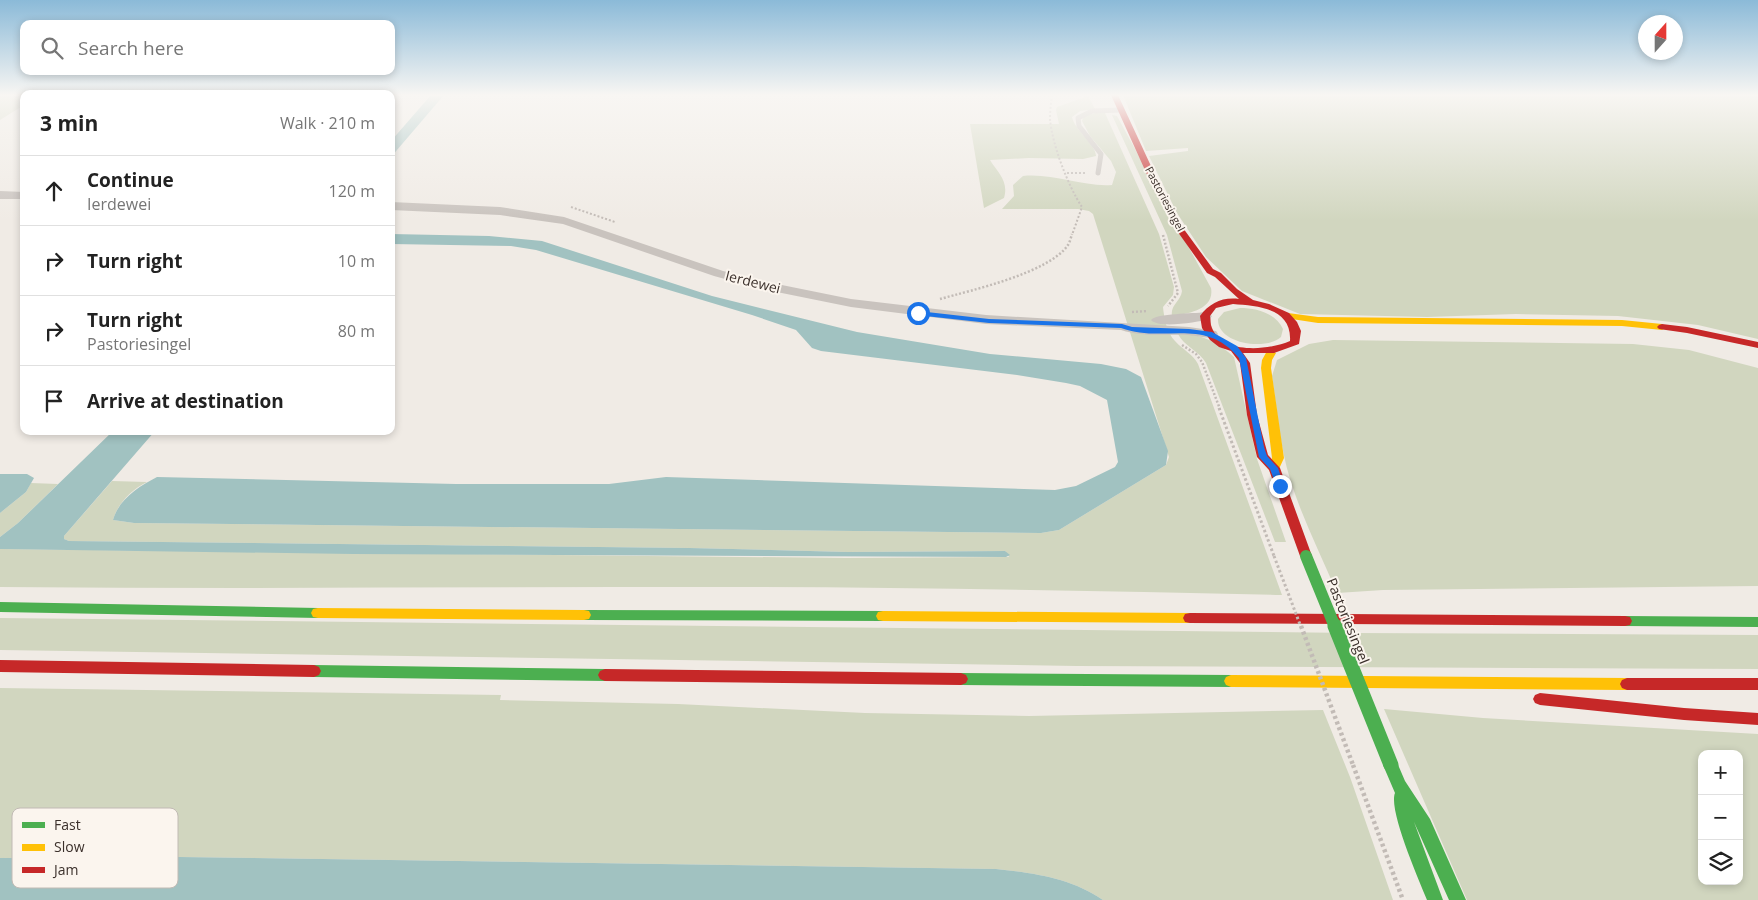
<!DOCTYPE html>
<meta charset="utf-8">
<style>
:root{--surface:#fff;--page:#f6f6f6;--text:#222;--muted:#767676;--line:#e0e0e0}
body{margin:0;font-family:"Open Sans",sans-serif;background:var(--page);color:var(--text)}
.controls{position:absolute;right:15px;bottom:15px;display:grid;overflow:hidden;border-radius:10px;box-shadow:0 2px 8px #0003}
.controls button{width:45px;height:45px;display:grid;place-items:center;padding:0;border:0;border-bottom:1px solid var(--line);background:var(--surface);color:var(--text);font:25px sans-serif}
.compass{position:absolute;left:1638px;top:15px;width:45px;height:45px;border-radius:50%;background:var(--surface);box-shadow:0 2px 8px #0003;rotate:21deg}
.stop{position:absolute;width:15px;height:15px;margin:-11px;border:4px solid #1a73e8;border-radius:50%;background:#fff}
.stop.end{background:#1a73e8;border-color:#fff;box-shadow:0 1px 5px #0008}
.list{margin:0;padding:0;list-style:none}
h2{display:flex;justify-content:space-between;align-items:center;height:65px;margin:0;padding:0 20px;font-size:21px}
h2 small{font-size:16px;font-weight:400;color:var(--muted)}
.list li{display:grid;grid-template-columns:32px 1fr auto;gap:15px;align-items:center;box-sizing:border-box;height:70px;padding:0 20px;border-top:1px solid var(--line)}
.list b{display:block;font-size:19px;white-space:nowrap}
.list p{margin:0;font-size:16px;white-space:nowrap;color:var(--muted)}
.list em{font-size:16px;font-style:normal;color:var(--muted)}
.icon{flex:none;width:28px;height:28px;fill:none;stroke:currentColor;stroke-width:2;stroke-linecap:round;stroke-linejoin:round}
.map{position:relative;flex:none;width:1758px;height:900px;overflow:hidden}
.search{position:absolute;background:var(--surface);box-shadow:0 2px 8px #0003;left:20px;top:20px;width:375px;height:55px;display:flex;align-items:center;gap:12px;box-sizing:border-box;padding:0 18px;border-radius:10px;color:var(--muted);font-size:19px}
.panel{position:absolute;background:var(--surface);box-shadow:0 2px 8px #0003;left:20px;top:90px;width:375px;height:345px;border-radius:10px}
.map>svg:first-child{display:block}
</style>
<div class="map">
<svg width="1758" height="900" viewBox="0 0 1758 900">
<rect width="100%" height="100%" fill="#f0ebe5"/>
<path fill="#d1d6bf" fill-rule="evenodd" d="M0,95H24V105L0,120Z
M1123,95H1758V339L1698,325L1618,316L1516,314L1427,317L1300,314L1242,291L1206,257L1177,213L1149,156L1188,151V148L1146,151Z
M1088,96L1095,109L1080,111L1072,117C1075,131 1096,144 1096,156L1083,159L1029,158L990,160C998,173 1009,181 1004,198L984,208L970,124H1059L1056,110L1057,107Z
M1095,113H1105L1159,234L1174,287L1173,295L1163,307C1164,318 1167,333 1175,341C1183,350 1193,354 1198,364L1282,595C1095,591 908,587 722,587C481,587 241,589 0,587V549L846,558L1009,557L1005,551L848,552L690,548L69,541L64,539V536L112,481L147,482C131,490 118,503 113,520L134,523L1041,533L1059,530L1166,465L1169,457L1093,214L1089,211L1078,209H1002L1014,196L1013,185L1023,176C1053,173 1082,187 1112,185L1116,172L1111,161L1090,136L1082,121L1084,116Z
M1112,115L1117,116L1211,288C1215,310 1187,314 1172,316C1170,305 1181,301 1182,291L1167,235Z
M1240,308C1256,308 1276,313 1283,329L1281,337C1266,351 1217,344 1218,319L1224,312Z
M1178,334C1200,333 1218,342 1234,357L1257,459L1286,542H1275L1206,363C1199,351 1184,346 1178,334Z
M1333,340L1633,344L1689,350L1758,368V586L1383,590L1337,593C1321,555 1302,518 1290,479C1280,446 1277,410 1272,376L1277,360L1309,344Z
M31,483L58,484L18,523L0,537V513L26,492Z
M0,618L1352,633L1758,635V669L1077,666L0,650Z
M0,688L501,695L500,700L678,704L865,713L1029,716L1323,710L1350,777L1393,900H1103C1071,878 1033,873 996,869L180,857L0,858Z
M1384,709L1483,718L1758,734V900H1467ZM1702,754H1739V881H1702Z"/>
<path fill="#a1c2c1" d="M431,95H444L391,157V141Z
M391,234L489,236L542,241L712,296L857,332L990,354L1101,364L1126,369L1141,377L1168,451L1166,465L1059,530L1041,533L134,523L113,520C119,499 138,487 157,477L456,484H609L666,477L1055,490L1076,486L1115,467L1118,462L1107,400L1080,386L1066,383L1017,375L821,351L812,348L796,330L752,315L536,250L511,246L391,244Z
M113,431H155L64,536V539L69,541L690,548L848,552L1005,551L1010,555L1006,557L353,554L0,549V537L18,523Z
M0,474H27L34,478L26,492L0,513Z
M180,857L996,869C1033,873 1071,878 1103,900H0V858Z"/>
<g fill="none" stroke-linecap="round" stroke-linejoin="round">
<path stroke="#c2bbb6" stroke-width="2" stroke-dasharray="2 2" stroke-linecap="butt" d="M1052,95C1051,103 1050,111 1050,119C1052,144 1068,186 1082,207L1072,235
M1067,173H1086
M571,207L615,222"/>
<path stroke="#c2bbb6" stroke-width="2.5" stroke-dasharray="2 2" stroke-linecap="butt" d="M1163,235L1178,293L1168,306
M940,299C972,290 1049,273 1068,245C1070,242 1071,237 1072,234
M1132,312L1148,311
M1182,345L1196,354L1202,362L1220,409"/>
<path stroke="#c2bbb6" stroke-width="3" stroke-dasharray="2.5 2.5" stroke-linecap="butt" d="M1219,408L1274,556"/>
<path stroke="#c2bbb6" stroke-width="4.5" stroke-dasharray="3 3" stroke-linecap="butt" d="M1353,765L1403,900"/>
<path stroke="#c9c3be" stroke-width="5" d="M1098,173L1101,154L1079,126L1078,118L1092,111L1121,110"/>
<path fill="#c9c3be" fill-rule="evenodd" d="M0,191L24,192V199H0Z
M391,202L500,207L564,217L723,271L762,281L851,299L986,315L1189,327L1216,331L1218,334L1216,337C1207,339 1198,336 1188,335C1166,334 1142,337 1121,330L986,324L851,307L762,289L714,276L563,224L500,215L391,210Z
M1205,312L1212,316L1210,319C1198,322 1159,329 1151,320C1157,313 1193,314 1205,312Z"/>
<path fill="#4caf50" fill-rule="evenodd" d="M0,602L318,608L323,609L325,613L323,617L318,618L0,612Z
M584,610L883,611L888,612L890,616L888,620L883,621L584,620L579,619L577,615L579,611Z
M1625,616L1758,617V627L1625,626L1620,625L1618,621L1620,617Z
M314,665L605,669L610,671L612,675L610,679L605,681L314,677L309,675L307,671L309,667Z
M961,673L1231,675L1236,677L1238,681L1236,685L1231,687L961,685L956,683L954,679L956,675Z
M1391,758L1396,760L1405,781L1430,819L1466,900H1449L1414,822L1443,900H1427C1419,880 1388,810 1395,793L1383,765L1386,760Z"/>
<path fill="#ffc107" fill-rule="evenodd" d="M1288,313L1318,317L1622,320L1662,324L1667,327L1662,330L1622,326L1318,323L1285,318V314Z
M1271,350L1276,353L1272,360L1271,368L1284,458L1278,471L1274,472L1268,468L1272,458L1261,368L1262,360L1267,351Z
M318,608L584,610L589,611L591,615L589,619L584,620L318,618L313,617L311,613L313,609Z
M883,611L1190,613L1195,614L1197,618L1195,622L1190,623L883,621L878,620L876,616L878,612Z
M1231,675L1627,678L1632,680L1634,684L1632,688L1627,690L1231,687L1226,685L1224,681L1226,677Z"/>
<path fill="#c62828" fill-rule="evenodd" d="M1111,95H1118L1157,179L1183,228L1213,269L1221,273L1237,289L1253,300L1269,304L1289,313L1297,322L1301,331L1299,344L1274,353H1243L1250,363L1257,415L1268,455L1280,468L1312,556L1310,559H1302L1300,556L1269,470L1257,457L1247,415L1240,363L1231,351L1219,347L1210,340L1202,328L1200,316C1210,303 1222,297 1239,299L1215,277L1207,273L1175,228L1149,179ZM1233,304C1258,306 1292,308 1290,341C1270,350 1223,355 1212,328C1210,324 1211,320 1210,316L1216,308Z
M1662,324L1687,327L1758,342V348L1687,333L1659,329L1657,327L1659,325Z
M1190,613L1625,616L1630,617L1632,621L1630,625L1625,626L1190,623L1185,622L1183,618L1185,614Z
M0,660L314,665L319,667L321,671L319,675L314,677L0,672Z
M605,669L961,673L966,675L968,679L966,683L961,685L605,681L600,679L598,675L600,671Z
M1627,678H1758V690H1627L1622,688L1620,684L1622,680Z
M1540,693L1684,708L1758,713V725L1684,720L1540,705L1535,703L1533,699L1535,695Z"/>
<path stroke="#c2bbb6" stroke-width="3" stroke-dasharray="2.5 2.5" stroke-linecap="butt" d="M1274,556L1301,627"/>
<path stroke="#c2bbb6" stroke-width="4.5" stroke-dasharray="3 3" stroke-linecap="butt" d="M1301,626L1353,765"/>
<path stroke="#4caf50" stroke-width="12" d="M1306,556L1335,627"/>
<path stroke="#4caf50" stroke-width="15" d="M1335,626L1391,765"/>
</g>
<linearGradient id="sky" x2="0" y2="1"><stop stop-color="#8bbad8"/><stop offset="0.43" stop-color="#f8f6f3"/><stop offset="1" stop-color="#f8f6f3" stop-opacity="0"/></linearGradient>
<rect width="1758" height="221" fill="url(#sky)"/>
<path fill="#1a73e8" d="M918,311L989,319L1122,324L1132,327L1189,329L1212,332L1237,346L1246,358L1264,447L1267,456L1278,468L1284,486L1280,489L1277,488L1270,469L1259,457L1239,358C1204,316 1164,344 1121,328L989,323L916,315V312Z"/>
<g text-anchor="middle" stroke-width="4" stroke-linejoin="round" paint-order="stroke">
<g font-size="11" fill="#3b302b" stroke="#fbf5ee">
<text transform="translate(1165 199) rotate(62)" y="4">Pastoriesingel</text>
</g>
<g font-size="14" fill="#3b302b" stroke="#fbf5ee">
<text transform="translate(753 282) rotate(14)" y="5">Ierdewei</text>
<text transform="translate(1348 621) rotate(68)" y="5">Pastoriesingel</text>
</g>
</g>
<rect x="12" y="808" width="166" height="80" rx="8" fill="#fbf5ee" stroke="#c1bab4" stroke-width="1"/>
<rect x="22" y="822" width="23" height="6" fill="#4caf50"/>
<rect x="22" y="844" width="23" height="7" fill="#ffc107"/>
<rect x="22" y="867" width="23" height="6" fill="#c62828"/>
<g font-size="14" fill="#3b302b">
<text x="54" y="830">Fast</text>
<text x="54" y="852">Slow</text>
<text x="54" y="875">Jam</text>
</g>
</svg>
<div class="controls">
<button>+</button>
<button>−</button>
<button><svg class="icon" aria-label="layers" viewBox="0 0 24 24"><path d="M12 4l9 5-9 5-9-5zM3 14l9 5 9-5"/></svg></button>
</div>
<svg class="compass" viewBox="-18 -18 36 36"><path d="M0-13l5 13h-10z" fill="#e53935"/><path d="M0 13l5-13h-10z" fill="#767676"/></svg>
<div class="stop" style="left:918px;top:313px"></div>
<div class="stop end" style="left:1280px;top:486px"></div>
<div class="search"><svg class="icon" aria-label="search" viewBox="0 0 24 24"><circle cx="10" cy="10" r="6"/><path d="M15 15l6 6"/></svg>Search here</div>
<section class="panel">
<h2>3 min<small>Walk · 210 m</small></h2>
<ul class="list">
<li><svg class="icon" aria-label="ahead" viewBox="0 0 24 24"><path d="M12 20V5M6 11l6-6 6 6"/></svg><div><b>Continue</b><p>Ierdewei</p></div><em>120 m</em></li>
<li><svg class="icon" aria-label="right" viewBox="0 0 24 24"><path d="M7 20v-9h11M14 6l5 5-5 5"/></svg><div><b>Turn right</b></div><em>10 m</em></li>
<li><svg class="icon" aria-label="right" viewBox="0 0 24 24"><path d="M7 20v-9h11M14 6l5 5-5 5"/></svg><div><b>Turn right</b><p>Pastoriesingel</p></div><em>80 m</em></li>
<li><svg class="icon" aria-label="arrive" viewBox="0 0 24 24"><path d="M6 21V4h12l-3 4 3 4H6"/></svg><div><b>Arrive at destination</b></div></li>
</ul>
</section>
</div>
